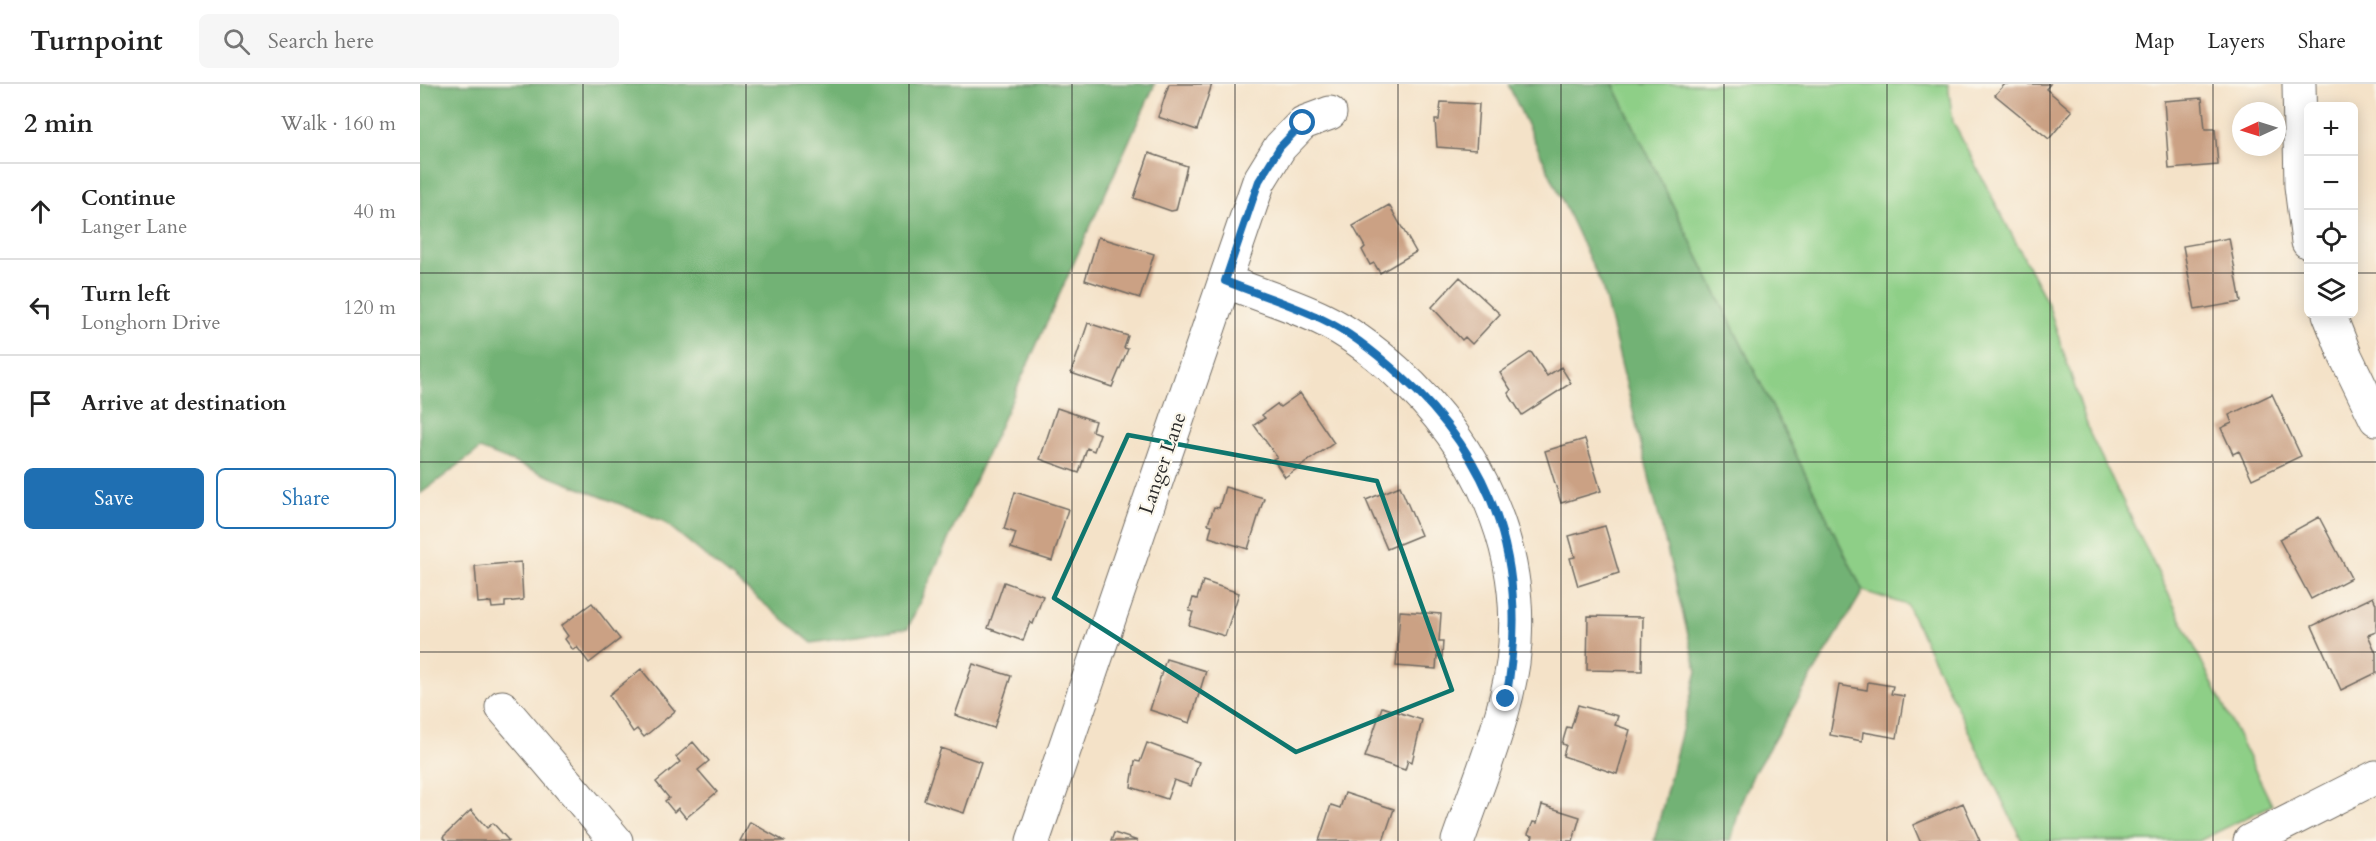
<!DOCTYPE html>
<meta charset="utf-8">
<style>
:root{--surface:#fff;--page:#f6f6f6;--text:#222;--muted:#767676;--line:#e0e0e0;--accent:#1f6fb2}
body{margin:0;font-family:Cardo,serif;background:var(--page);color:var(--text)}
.controls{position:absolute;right:18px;top:18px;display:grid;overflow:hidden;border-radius:9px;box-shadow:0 3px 15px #0003}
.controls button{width:54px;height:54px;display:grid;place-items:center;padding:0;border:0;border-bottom:2px solid var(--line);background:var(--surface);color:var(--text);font:30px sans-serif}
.compass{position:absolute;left:1812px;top:18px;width:54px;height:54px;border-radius:50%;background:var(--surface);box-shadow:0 3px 15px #0003;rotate:266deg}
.stop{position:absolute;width:18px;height:18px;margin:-14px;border:4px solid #1f6fb2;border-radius:50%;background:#fff}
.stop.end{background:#1f6fb2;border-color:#fff;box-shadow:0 2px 6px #0008}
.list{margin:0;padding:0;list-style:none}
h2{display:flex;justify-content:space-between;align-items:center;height:78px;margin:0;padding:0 24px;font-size:26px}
h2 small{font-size:20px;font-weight:400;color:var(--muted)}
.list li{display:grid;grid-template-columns:39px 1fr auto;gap:18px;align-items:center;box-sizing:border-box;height:96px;padding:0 24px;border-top:2px solid var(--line)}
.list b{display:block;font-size:22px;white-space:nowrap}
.list p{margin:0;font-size:20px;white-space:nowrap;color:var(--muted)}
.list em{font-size:20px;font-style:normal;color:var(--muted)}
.actions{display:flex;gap:12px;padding:18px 24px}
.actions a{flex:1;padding:14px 0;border:2px solid var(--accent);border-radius:9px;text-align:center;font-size:21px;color:var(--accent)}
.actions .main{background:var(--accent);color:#fff}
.icon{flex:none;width:33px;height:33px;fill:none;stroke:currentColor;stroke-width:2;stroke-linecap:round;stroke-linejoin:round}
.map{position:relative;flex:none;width:1956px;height:757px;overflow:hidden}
header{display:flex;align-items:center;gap:36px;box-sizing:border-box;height:84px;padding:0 30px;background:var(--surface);border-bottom:2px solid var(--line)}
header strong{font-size:28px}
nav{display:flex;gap:33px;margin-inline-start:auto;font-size:21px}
.search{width:420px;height:54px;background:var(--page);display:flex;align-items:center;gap:15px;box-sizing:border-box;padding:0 21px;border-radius:9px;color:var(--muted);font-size:22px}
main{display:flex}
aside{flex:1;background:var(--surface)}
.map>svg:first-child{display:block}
</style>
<header>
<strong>Turnpoint</strong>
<div class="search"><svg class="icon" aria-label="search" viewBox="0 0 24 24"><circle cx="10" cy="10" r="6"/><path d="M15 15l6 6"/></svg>Search here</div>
<nav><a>Map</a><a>Layers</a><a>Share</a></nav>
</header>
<main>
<aside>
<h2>2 min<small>Walk · 160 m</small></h2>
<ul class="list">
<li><svg class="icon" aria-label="ahead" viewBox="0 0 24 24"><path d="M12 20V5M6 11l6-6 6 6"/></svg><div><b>Continue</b><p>Langer Lane</p></div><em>40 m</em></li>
<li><svg class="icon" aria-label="left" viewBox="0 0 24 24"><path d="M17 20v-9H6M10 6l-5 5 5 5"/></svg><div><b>Turn left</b><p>Longhorn Drive</p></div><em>120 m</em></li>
<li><svg class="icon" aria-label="arrive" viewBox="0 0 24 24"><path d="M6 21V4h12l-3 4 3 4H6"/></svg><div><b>Arrive at destination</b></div></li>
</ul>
<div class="actions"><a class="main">Save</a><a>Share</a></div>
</aside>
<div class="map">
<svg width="1956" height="757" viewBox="0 0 1956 757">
<rect width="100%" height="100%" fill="#fbf7ec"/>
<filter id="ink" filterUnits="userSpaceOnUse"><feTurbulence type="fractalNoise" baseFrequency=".0167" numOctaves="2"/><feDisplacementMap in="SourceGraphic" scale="12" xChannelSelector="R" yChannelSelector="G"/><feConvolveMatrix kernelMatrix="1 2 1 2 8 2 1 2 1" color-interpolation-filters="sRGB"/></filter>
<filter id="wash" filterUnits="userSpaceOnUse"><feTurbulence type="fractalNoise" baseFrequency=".008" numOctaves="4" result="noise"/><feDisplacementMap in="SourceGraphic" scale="24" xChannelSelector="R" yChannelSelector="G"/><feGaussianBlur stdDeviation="1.35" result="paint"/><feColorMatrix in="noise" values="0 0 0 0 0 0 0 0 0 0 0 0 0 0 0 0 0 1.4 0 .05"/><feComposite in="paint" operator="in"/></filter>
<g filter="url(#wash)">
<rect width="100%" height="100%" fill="#f4e2c8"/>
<path fill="#8ecf87" stroke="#5c7d59" stroke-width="1.5" d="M1193,0H1528L1533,38L1628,220L1670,350L1852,721L1779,757H1602L1487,521L1443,507Z"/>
<path fill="#72b274" stroke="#4e6e50" stroke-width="1.5" d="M0,0H735L488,544L392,559L243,437L60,365L0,410Z
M1088,0H1193L1443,507L1334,689L1321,719L1311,757H1234L1277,587L1182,202Z"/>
<g id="blocks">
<path fill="#cba184" d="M749,0H792L777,46L738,33Z
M1585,0H1630L1626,5L1652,27L1629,55L1575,11Z
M1782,14L1785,45H1795L1798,81L1749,85L1744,17Z
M1021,18L1059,20L1056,66L1017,63L1015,36H1019Z
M729,69L767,82L756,126L751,127L714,114Z
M969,121L996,168L960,189L954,179L950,181L942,166L945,163L933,142Z
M678,153L734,170L720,214L665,196Z
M1809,154L1821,218L1775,226L1763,162Z
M1040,193L1080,230L1052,260L1045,253L1042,256L1012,223Z
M668,239L708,252L704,264L708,265L692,303L651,289Z
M1111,268L1127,292L1141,283L1151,299L1102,331L1088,309L1091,306L1080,289Z
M880,309L914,359L865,393L853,375L857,373L834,341L845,334L842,331L857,320L860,323Z
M1852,310L1881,372L1832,395L1819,367L1813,370L1801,344L1812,339L1809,331Z
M637,324L675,337L672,347L680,350L674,367L667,364L659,389L620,375Z
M1165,355L1181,407L1141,419L1125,367Z
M980,402L1001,451L967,465L946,416Z
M805,403L844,414L828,465L789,453L792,441L788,440L794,423L799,424Z
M595,408L648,425L632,477L591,464L596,449L584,445Z
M1899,433L1931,494L1891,515L1859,455Z
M1185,442L1199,489L1158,502L1150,474L1155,473L1149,452Z
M101,478L103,516L85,518V523L72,524L71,518L58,519L55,482Z
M783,497L819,509L805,552L769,541L773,528L769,527L773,514L777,515Z
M584,498L623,512L613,540L610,538L603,557L568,544Z
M1953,513L1956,520V548L1948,551L1956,569V589L1921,606L1892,542Z
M172,519L200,555L169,579L157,563L153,566L145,555L148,552L141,542Z
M980,527L1021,530L1019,557H1023L1022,573L1017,572L1016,585L976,582Z
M1168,532L1223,533L1222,587L1167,586Z
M746,575L786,587L770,639L730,626Z
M553,580L591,592L574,644L535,631Z
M221,585L255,627L224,653L217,645L213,648L189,611Z
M1448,598L1473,602L1471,610L1484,612L1477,654L1443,648L1442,657L1410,651L1419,601L1447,606Z
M1158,621L1198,632L1195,641L1210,646L1197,690L1143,672L1146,661L1142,660L1147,643L1151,644Z
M962,623L1002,636L992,678L988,676L985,686L945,673Z
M273,658L289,677L278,686L297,708L266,734L258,724L254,728L245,717L249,714L236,698L260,678L256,673Z
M727,659L779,678L771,702L754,696L747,715L711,703L715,677L720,678Z
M521,664L561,678L544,729L504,716Z
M925,709L974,725L963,757H899L911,721L920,724Z
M1543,719L1560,757H1500L1493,741Z
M1122,721L1160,733L1153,757H1111L1113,752L1108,750L1113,738L1117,739Z
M51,726L67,744L73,739L89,757H27L23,753Z
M330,738L364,757H320Z
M694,749L718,757H691Z"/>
</g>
</g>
<g filter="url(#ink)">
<use href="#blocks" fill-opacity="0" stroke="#716b62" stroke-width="1.5"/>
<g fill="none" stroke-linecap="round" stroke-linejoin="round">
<defs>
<path id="minor" d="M1879,0L1881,102L1888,158
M805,197C837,210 871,220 902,235C929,248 955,268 976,287C1058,362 1108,466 1093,579C1084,639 1058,699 1038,757
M1909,230L1926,273L1956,335
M82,623L196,757
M613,757L839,97L860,63L883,39L910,29
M1830,757L1956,693"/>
</defs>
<use href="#minor" stroke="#716b62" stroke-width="35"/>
<use href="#minor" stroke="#fff" stroke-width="33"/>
</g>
</g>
<g fill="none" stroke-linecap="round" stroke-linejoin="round" filter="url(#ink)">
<path stroke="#1f6fb2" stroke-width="8" d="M883,39L860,63L839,97L805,197C837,210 871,220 902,235C930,248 957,270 980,291C1078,379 1110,486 1086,615"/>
</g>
<path fill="none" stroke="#0f766e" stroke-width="4.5" stroke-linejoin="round" d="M708,351L957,397L1032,606L876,668L634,514Z"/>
<path fill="none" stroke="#2b2b2b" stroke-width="1.5" stroke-opacity="0.55" d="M163,0V757M326,0V757M489,0V757M652,0V757M815,0V757M978,0V757M1141,0V757M1304,0V757M1467,0V757M1630,0V757M1793,0V757M0,189H1888M1934,189H1956M0,378H1956M0,568H1956"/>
<g text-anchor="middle" stroke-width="4.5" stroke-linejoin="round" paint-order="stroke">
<g font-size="20" fill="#2b2b2b" stroke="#fbf7ec">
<text transform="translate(742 379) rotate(-71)" y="7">Langer Lane</text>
</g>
</g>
</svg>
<div class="controls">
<button>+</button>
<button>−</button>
<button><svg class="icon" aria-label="locate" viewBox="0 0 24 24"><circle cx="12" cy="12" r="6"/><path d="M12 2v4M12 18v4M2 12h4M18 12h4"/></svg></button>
<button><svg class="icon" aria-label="layers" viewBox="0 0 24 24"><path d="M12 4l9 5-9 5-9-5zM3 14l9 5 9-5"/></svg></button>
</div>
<svg class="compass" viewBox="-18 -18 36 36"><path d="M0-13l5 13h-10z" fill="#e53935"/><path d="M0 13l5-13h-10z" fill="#767676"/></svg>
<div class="stop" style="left:883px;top:39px"></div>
<div class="stop end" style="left:1086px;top:615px"></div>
</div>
</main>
